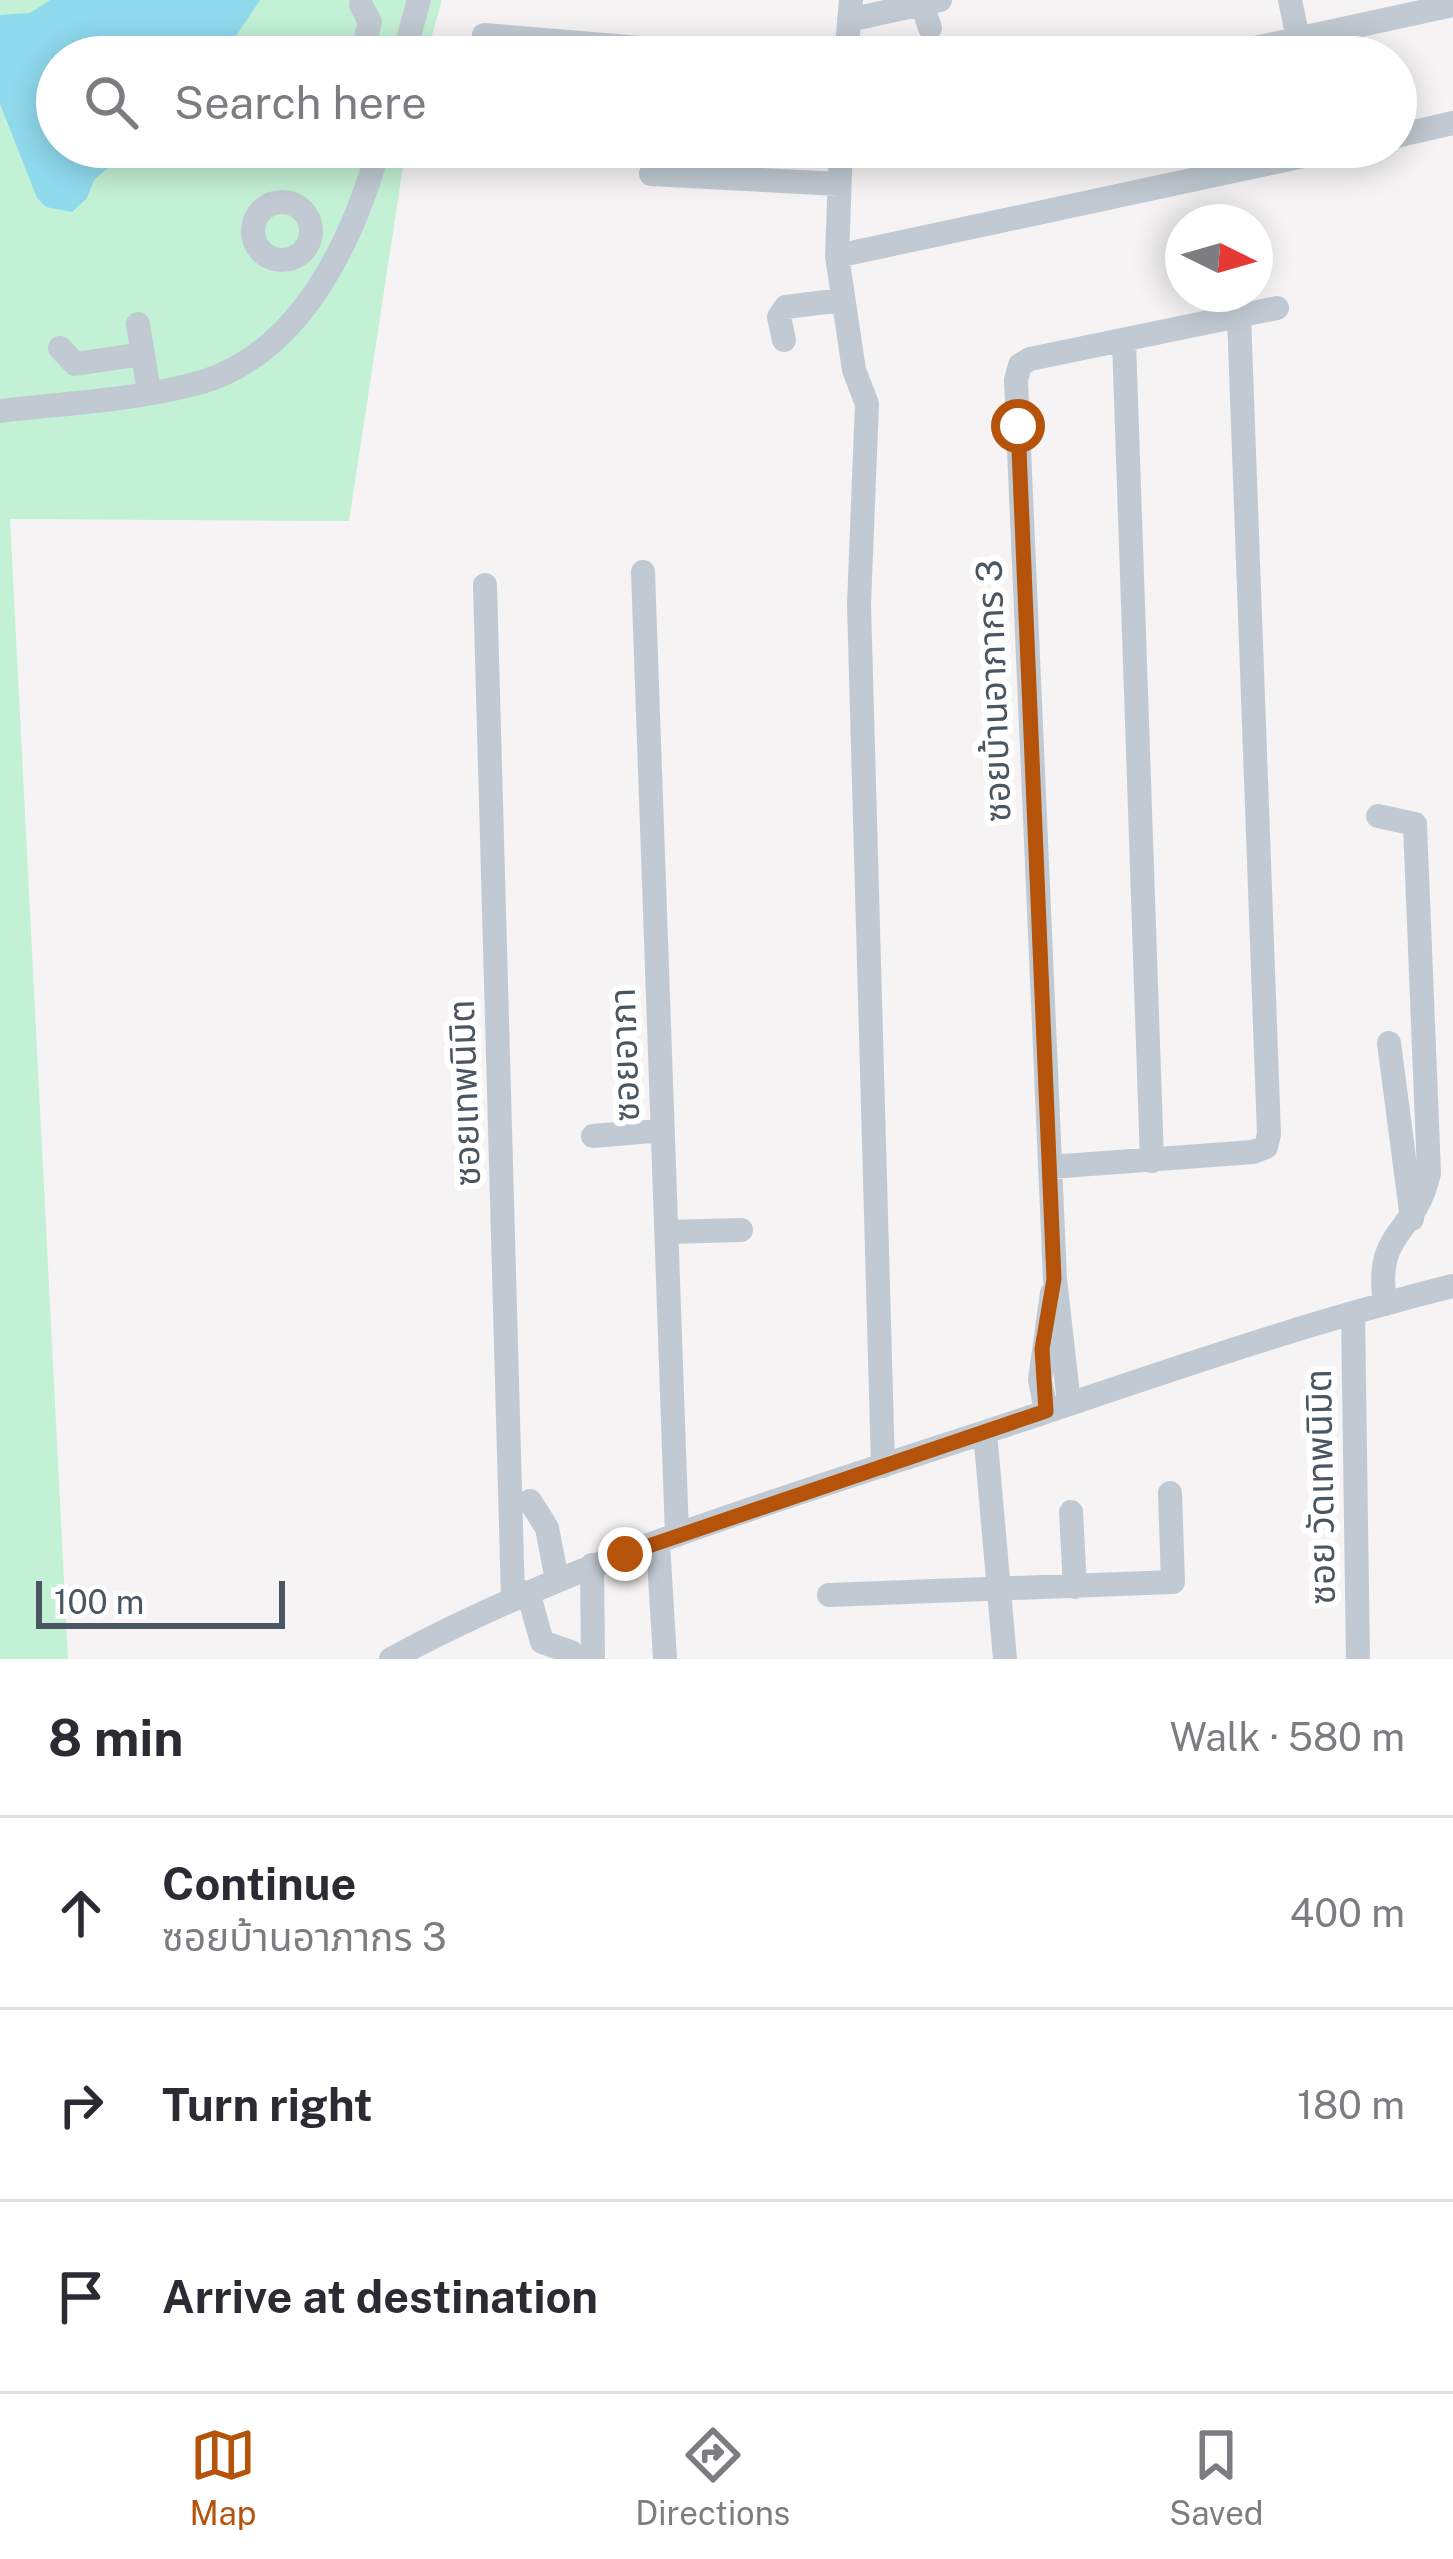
<!DOCTYPE html>
<meta charset="utf-8">
<style>
:root{--surface:#fff;--page:#f2f2f3;--text:#2b2b33;--muted:#7c7c81;--line:#e1e1e2;--accent:#b45309}
body{margin:0;font-family:"Public Sans","Noto Sans Thai",sans-serif;background:var(--page);color:var(--text)}
.compass{position:absolute;left:1165px;top:204px;width:108px;height:108px;border-radius:50%;background:var(--surface);box-shadow:0 6px 30px #0003;rotate:95deg}
.scale{position:absolute;left:36px;bottom:30px;width:249px;box-sizing:border-box;padding-left:12px;border:6px solid #4a5661;border-top:0;font-size:33px;line-height:42px;white-space:nowrap;color:#4a5661;-webkit-text-stroke:9px #fff;paint-order:stroke}
.stop{position:absolute;width:36px;height:36px;margin:-27px;border:9px solid #b45309;border-radius:50%;background:#fff}
.stop.end{background:#b45309;border-color:#fff;box-shadow:0 3px 12px #0008}
.list{margin:0;padding:0;list-style:none}
h2{display:flex;justify-content:space-between;align-items:center;height:156px;margin:0;padding:0 48px;font-size:51px}
h2 small{font-size:39px;font-weight:400;color:var(--muted)}
.list li{display:grid;grid-template-columns:78px 1fr auto;gap:36px;align-items:center;box-sizing:border-box;height:192px;padding:0 48px;border-top:3px solid var(--line)}
.list b{display:block;font-size:45px;white-space:nowrap}
.list p{margin:0;font-size:39px;white-space:nowrap;color:var(--muted)}
.list em{font-size:39px;font-style:normal;color:var(--muted)}
.icon{flex:none;width:66px;height:66px;fill:none;stroke:currentColor;stroke-width:2;stroke-linecap:round;stroke-linejoin:round}
.map{position:relative;flex:none;width:1453px;height:1659px;overflow:hidden}
.search{position:absolute;background:var(--surface);box-shadow:0 6px 30px #0003;left:36px;right:36px;top:36px;height:132px;display:flex;align-items:center;gap:30px;box-sizing:border-box;padding:0 42px;border-radius:66px;color:var(--muted);font-size:45px}
.sheet{height:732px;background:var(--surface)}
nav{display:flex;justify-content:space-around;align-items:center;box-sizing:border-box;height:168px;border-top:3px solid var(--line);background:var(--surface);font-size:33px;color:var(--muted)}
nav a{display:grid;justify-items:center;gap:6px}
nav .on{color:var(--accent)}
.map>svg:first-child{display:block}
</style>
<div class="map">
<svg width="1453" height="1659" viewBox="0 0 1453 1659">
<rect width="100%" height="100%" fill="#f5f3f3"/>
<path fill="#c3f1d5" d="M0,0H442L426,57H57V147H406L349,521L10,519L68,1659H0Z"/>
<path fill="#90daee" d="M50,0H260L222,57H57V147H132L94,180L87,198L72,212L46,207L37,198L0,104V15L30,13Z"/>
<g fill="none" stroke-linecap="round" stroke-linejoin="round">
<path stroke="#c1cad2" stroke-width="24" d="M1290,0L1302,57
M922,4L930,28
M361,5L370,22L361,57
M849,20L940,0
M484,35L751,57
M403,57L419,0
M846,57L851,0
M1214,57L1453,5
M1396,136L1453,123
M841,147L837,256L854,370L867,404L859,604L883,1466
M651,174L839,184
M253 231a29 29 0 1 1 58 0a29 29 0 1 1-58 0Z
M837,256L1346,147
M138,324L149,392
M784,340L779,317L786,307L842,300
M1124,341L1152,1161
M60,348L75,364L143,354
M0,411C66,403 138,400 202,382C302,352 354,238 379,147
M643,572L677,1535
M485,585L513,1599
M1378,816L1415,824L1429,1173C1414,1239 1374,1228 1385,1304
M1389,1043L1412,1219
M593,1136L663,1130
M1050,1167L1253,1152L1266,1147L1269,1134L1239,316
M667,1232L741,1230
M1353,1313L1358,1659
M1069,1404L1055,1279L1016,380L1020,365L1030,359L1277,308
M1046,1411L1040,1380L1052,1293
M985,1432L1005,1659
M530,1501L547,1528L557,1580
M1071,1512L1075,1587
M658,1543L665,1659
M592,1565L593,1659
M528,1592L542,1642L571,1652
M829,1595L1173,1582L1170,1493
M391,1659C572,1561 772,1502 967,1438C1129,1385 1288,1327 1453,1286"/>
</g>
<g fill="none" stroke-linecap="round" stroke-linejoin="round">
<path stroke="#b45309" stroke-width="15" d="M625,1554L1046,1411L1042,1349L1054,1279L1018,426"/>
</g>
<g text-anchor="middle" stroke-width="12" stroke-linejoin="round" paint-order="stroke">
<g font-size="36" fill="#4a5661" stroke="#fff">
<text transform="translate(993 691) rotate(-92)" y="13">ซอยบ้านอาภากร 3</text>
<text transform="translate(624 1055) rotate(-92)" y="13">ซอยอาภา</text>
<text transform="translate(464 1093) rotate(-92)" y="13">ซอยเทพนิมิต</text>
<text transform="translate(1320 1487) rotate(-91)" y="13">ซอย วัดเทพนิมิต</text>
</g>
</g>
</svg>
<svg class="compass" viewBox="-18 -18 36 36"><path d="M0-13l5 13h-10z" fill="#e53935"/><path d="M0 13l5-13h-10z" fill="#7c7c81"/></svg>
<div class="scale">100 m</div>
<div class="stop" style="left:1018px;top:426px"></div>
<div class="stop end" style="left:625px;top:1554px"></div>
<div class="search"><svg class="icon" aria-label="search" viewBox="0 0 24 24"><circle cx="10" cy="10" r="6"/><path d="M15 15l6 6"/></svg>Search here</div>
</div>
<section class="sheet">
<h2>8 min<small>Walk · 580 m</small></h2>
<ul class="list">
<li><svg class="icon" aria-label="ahead" viewBox="0 0 24 24"><path d="M12 20V5M6 11l6-6 6 6"/></svg><div><b>Continue</b><p>ซอยบ้านอาภากร 3</p></div><em>400 m</em></li>
<li><svg class="icon" aria-label="right" viewBox="0 0 24 24"><path d="M7 20v-9h11M14 6l5 5-5 5"/></svg><div><b>Turn right</b></div><em>180 m</em></li>
<li><svg class="icon" aria-label="arrive" viewBox="0 0 24 24"><path d="M6 21V4h12l-3 4 3 4H6"/></svg><div><b>Arrive at destination</b></div></li>
</ul>
</section>
<nav>
<a class="on"><svg class="icon" aria-label="map" viewBox="0 0 24 24"><path d="M3 6l6-2 6 2 6-2v14l-6 2-6-2-6 2zM9 4v14M15 6v14"/></svg>Map</a>
<a><svg class="icon" aria-label="directions" viewBox="0 0 24 24"><path d="M12 3l9 9-9 9-9-9zM9 14v-3h6M13 9l2 2-2 2"/></svg>Directions</a>
<a><svg class="icon" aria-label="saved" viewBox="0 0 24 24"><path d="M7 4h10v16l-5-4-5 4z"/></svg>Saved</a>
</nav>
